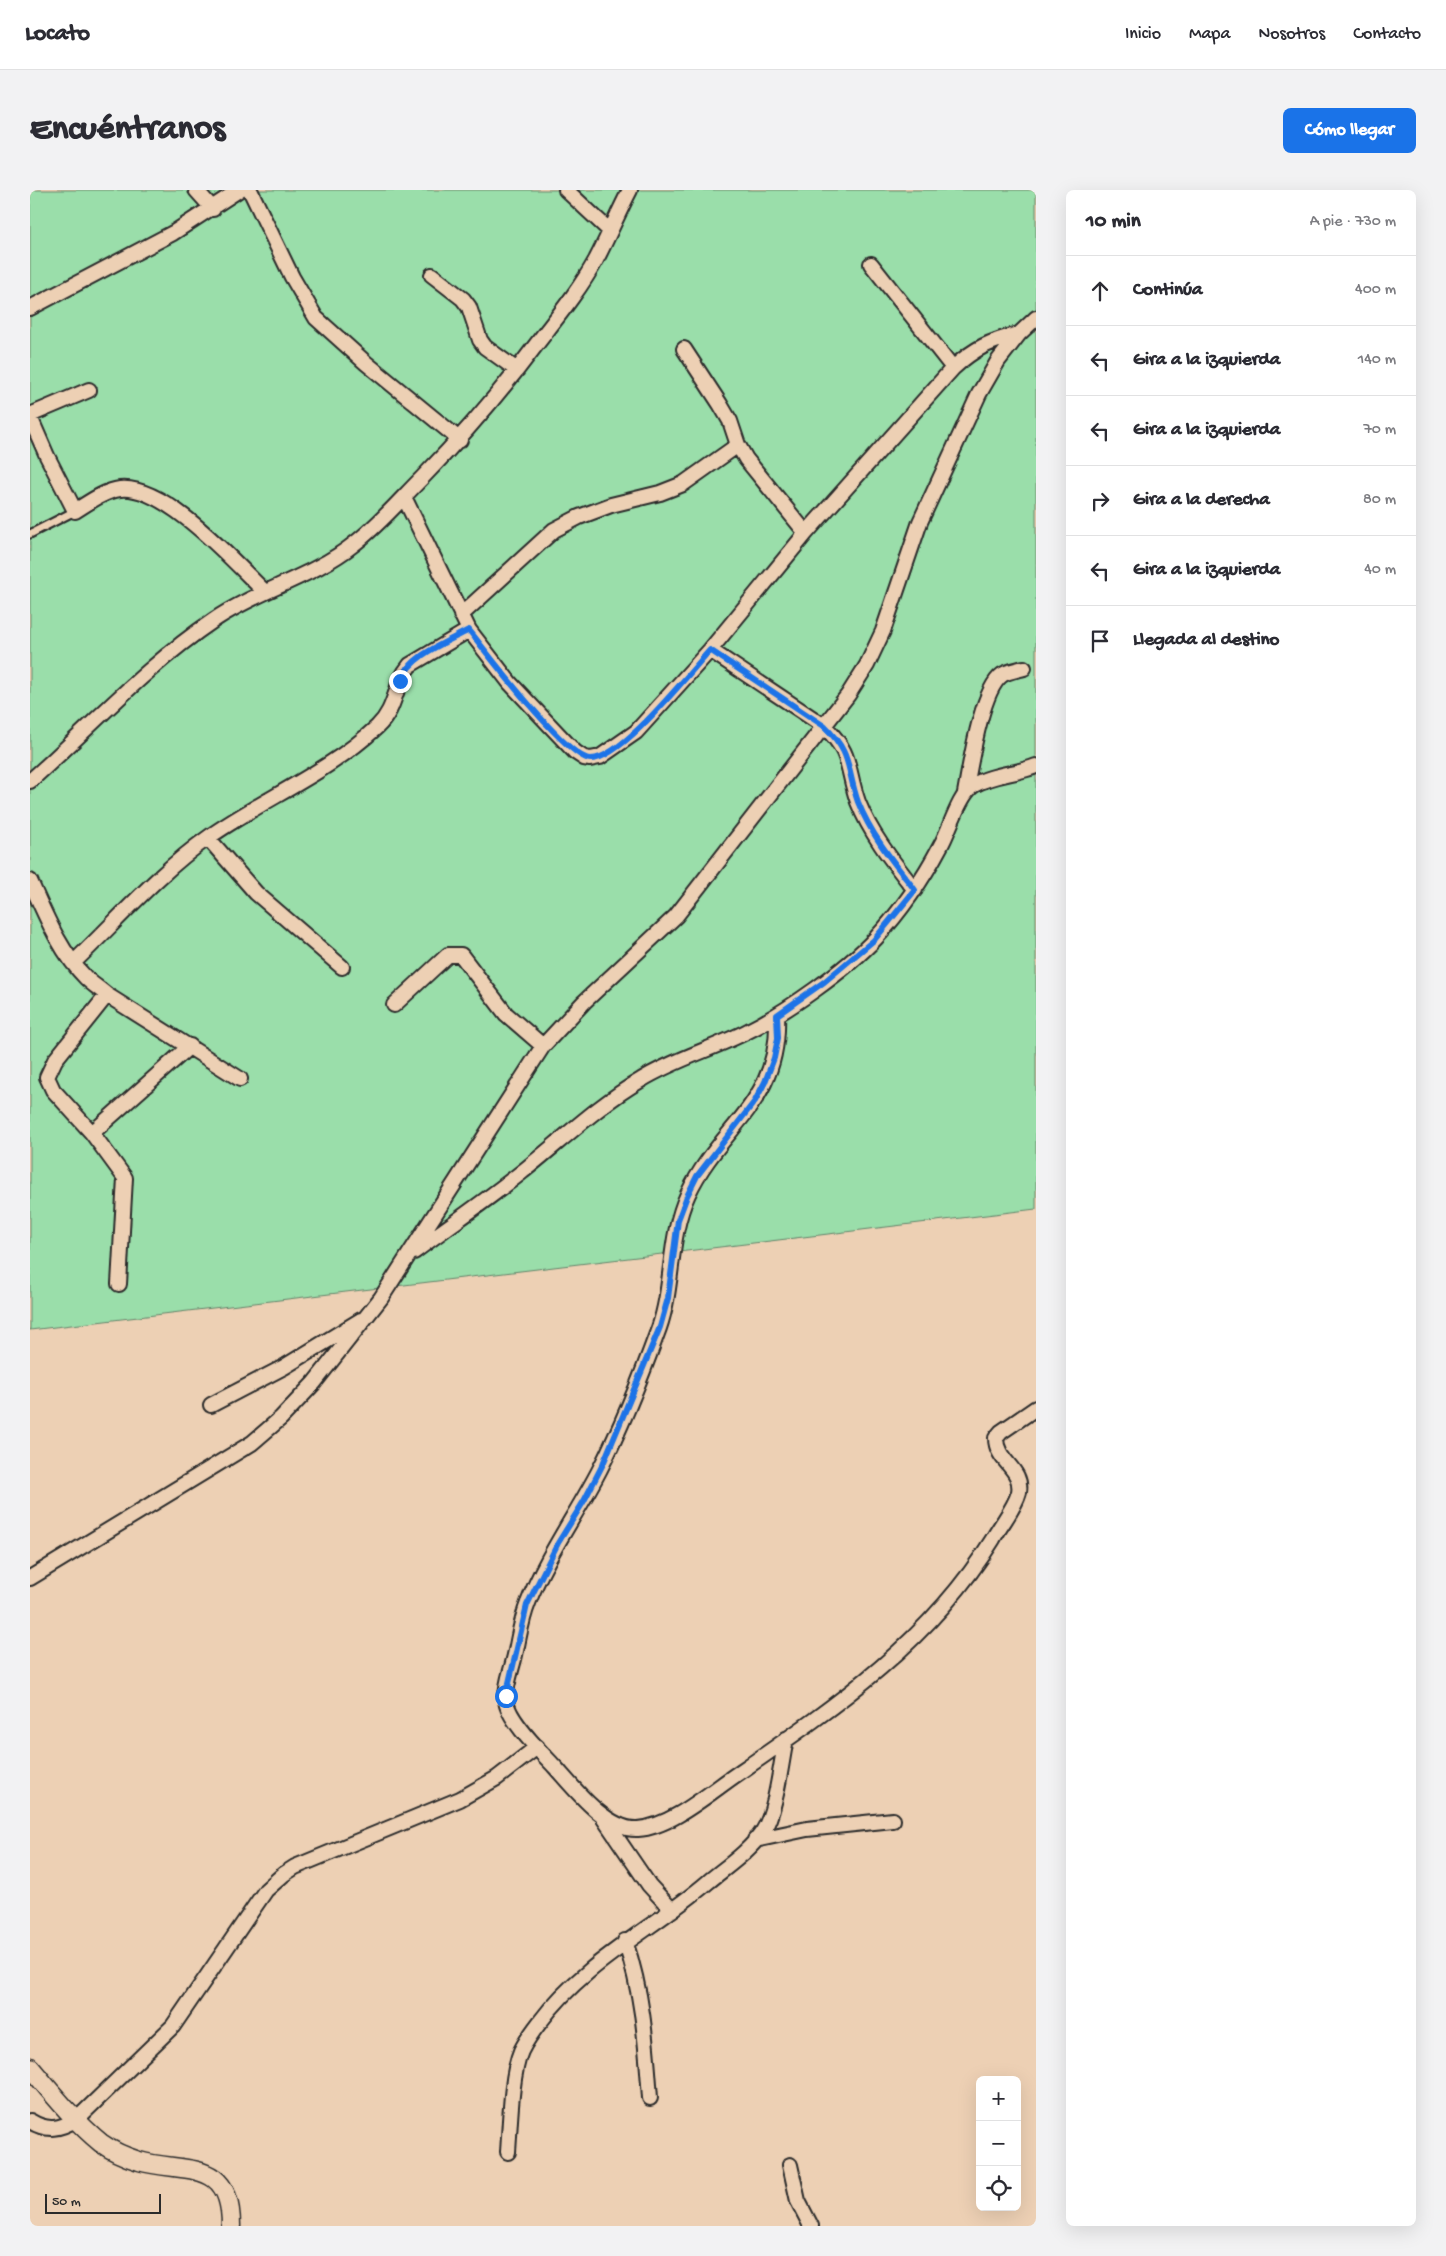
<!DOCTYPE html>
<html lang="es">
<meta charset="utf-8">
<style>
:root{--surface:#fff;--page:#f2f2f3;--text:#2b2b33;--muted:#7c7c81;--line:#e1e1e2;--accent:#1a73e8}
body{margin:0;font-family:"Gochi Hand",sans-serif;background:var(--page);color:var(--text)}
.controls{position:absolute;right:15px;bottom:15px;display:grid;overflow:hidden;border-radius:8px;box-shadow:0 5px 20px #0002}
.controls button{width:45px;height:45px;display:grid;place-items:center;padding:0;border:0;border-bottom:1px solid var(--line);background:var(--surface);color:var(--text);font:25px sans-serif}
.scale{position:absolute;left:15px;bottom:12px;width:116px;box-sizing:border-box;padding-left:5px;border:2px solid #2b2b2b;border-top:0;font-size:14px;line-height:18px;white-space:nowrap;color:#2b2b2b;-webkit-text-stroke:4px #edd0b4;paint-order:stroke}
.stop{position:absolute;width:15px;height:15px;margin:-11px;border:4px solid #1a73e8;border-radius:50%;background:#fff}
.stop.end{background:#1a73e8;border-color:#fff;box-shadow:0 1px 5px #0008}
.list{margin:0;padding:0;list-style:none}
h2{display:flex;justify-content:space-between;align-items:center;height:65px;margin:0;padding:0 20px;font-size:21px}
h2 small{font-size:16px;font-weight:400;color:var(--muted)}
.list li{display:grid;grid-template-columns:32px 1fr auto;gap:15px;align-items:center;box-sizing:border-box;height:70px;padding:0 20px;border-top:1px solid var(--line)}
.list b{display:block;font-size:19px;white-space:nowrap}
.list em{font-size:16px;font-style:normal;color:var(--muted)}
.icon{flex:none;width:28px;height:28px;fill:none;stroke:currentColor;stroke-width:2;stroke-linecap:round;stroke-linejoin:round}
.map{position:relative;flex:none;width:1006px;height:2036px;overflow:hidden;border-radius:8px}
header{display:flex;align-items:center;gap:30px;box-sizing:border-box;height:70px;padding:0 25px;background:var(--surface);border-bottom:1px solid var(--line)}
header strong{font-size:24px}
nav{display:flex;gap:28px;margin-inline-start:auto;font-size:18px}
.intro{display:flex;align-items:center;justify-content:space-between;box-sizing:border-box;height:120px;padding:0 30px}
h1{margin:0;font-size:35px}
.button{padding:12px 22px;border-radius:8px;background:var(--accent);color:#fff;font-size:18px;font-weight:700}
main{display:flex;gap:30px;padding:0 30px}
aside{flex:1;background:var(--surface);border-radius:8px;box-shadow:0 5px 20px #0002}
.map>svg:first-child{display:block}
</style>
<header>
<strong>Locato</strong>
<nav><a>Inicio</a><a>Mapa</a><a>Nosotros</a><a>Contacto</a></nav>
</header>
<div class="intro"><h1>Encuéntranos</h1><a class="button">Cómo llegar</a></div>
<main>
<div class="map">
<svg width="1006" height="2036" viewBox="0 0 1006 2036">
<rect width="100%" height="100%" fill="#edd0b4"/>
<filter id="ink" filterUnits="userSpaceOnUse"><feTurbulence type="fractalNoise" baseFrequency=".02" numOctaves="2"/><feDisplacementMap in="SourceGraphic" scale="10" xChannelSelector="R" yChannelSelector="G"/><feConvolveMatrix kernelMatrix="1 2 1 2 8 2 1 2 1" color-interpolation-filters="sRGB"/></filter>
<g filter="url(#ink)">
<path fill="#9adeaa" stroke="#62846a" d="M0,0H1006V1019L0,1140Z"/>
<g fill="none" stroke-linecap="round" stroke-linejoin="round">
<defs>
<path id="service" d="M0,344L45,321"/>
<path id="minor" d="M166,0L183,19
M220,0L262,87L286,128L336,173L430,250
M536,0L580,41
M841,74L923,178
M402,85L433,109L439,117L450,150L455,157L487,180
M0,118L143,43L209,0
M654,159L690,214L700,231L708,255L716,269L776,343
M0,225L59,200
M0,227L17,266L45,321C58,313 74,301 90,299C135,294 204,372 235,402
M374,307L439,440L480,493L545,562L554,568L560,569L570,567L606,542L680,460L776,343L923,178C945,158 960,151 989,144
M431,425L524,340L549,327L581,315L630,303L653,294L708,255
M680,460L794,536C823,564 816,578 828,612C841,645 864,673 885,700
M0,591C61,537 116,476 184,430C228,400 283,387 324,354C349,335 370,310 392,288C434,245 473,199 509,151C529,125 550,99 566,70C578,47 588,23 600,0
M935,603C940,577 951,500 972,485C978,481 987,480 994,478
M178,648L226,703L312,777
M0,691C15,724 30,762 56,788C62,794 70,799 77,805L210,889
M43,773C87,731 129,682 179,647C233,609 298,583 347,537C368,517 363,495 380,475L439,440
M77,805L25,870L17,887L23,900L62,943L95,988L89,1094
M364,815L418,765H431L476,824L513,856
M747,825C751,914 690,935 658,1004C638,1047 644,1095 629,1138C612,1185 593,1234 570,1279C547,1324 516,1366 498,1413C491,1430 489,1448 485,1465C482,1479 475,1495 476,1510C477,1529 511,1562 525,1577C543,1597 577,1641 608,1639C641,1637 679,1603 707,1584C804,1517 900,1452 963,1349C971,1334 985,1318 989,1302C993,1278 966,1272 966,1248L971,1242L1006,1218
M62,943L160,856
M384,1062C420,1035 457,1010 492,982C531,951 568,915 611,890C645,869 683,859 718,841C758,821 816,780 846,748C872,720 893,689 911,655C920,639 929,605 944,595C962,584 987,584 1006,576
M181,1215L254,1177L331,1130
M0,1388L222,1253L251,1228L284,1193L351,1108L513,856L554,812L646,726L818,505L837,475L853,441L890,332L949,204L968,171L989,144L1006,128
M574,1629L619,1695L642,1720
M725,1650L777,1639L863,1630
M595,1751C613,1804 616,1853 620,1908
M0,1931C18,1942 30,1939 47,1929L143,1836L236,1700L254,1684L265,1677L430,1609L467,1588L507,1557
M478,1962C480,1936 481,1884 491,1861C496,1851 503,1841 510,1832C554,1772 622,1740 678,1692C696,1677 720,1661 733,1641C746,1622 751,1573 756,1549
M760,1975L768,2011L781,2036"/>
<path id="tertiary" d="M0,1877C22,1903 45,1932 71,1953C82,1961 96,1967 109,1971C156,1984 201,1967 201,2036"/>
</defs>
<use href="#service" stroke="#2b2b2b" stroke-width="11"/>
<use href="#minor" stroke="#2b2b2b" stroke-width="18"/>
<use href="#tertiary" stroke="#2b2b2b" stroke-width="21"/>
<use href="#service" stroke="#edd0b4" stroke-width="7"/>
<use href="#minor" stroke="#edd0b4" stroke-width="14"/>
<use href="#tertiary" stroke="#edd0b4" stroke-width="18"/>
</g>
</g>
<g fill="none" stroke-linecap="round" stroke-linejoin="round" filter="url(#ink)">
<path stroke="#1a73e8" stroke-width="6" d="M370,491C381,465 415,453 439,440C456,462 538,570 561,569C592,569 658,484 680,460L794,536C823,564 816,578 828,612C841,645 864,673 885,700L844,750L794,792L747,825L748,848L744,868L735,892L725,911L667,986L657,1006L648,1030L638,1108L630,1137L573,1274L554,1311L528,1353L497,1415L476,1506"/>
</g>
</svg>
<div class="controls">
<button>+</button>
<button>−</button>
<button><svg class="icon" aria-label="locate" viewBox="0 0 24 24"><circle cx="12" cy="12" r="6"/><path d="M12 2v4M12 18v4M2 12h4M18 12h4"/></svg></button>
</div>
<div class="scale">50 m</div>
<div class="stop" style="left:476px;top:1506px"></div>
<div class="stop end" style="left:370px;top:491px"></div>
</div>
<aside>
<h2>10 min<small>A pie · 730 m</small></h2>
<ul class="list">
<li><svg class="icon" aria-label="ahead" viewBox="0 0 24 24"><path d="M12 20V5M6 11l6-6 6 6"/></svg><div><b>Continúa</b></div><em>400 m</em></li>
<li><svg class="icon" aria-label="left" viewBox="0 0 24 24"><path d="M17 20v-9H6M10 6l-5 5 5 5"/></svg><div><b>Gira a la izquierda</b></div><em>140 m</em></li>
<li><svg class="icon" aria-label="left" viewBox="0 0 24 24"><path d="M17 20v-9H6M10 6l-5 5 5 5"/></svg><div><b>Gira a la izquierda</b></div><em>70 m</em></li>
<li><svg class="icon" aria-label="right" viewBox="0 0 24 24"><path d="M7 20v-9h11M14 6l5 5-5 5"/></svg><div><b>Gira a la derecha</b></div><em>80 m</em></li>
<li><svg class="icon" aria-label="left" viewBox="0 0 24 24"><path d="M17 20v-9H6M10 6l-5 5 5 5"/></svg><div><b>Gira a la izquierda</b></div><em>40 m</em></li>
<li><svg class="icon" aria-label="arrive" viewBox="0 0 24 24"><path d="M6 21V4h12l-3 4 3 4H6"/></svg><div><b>Llegada al destino</b></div></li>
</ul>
</aside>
</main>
